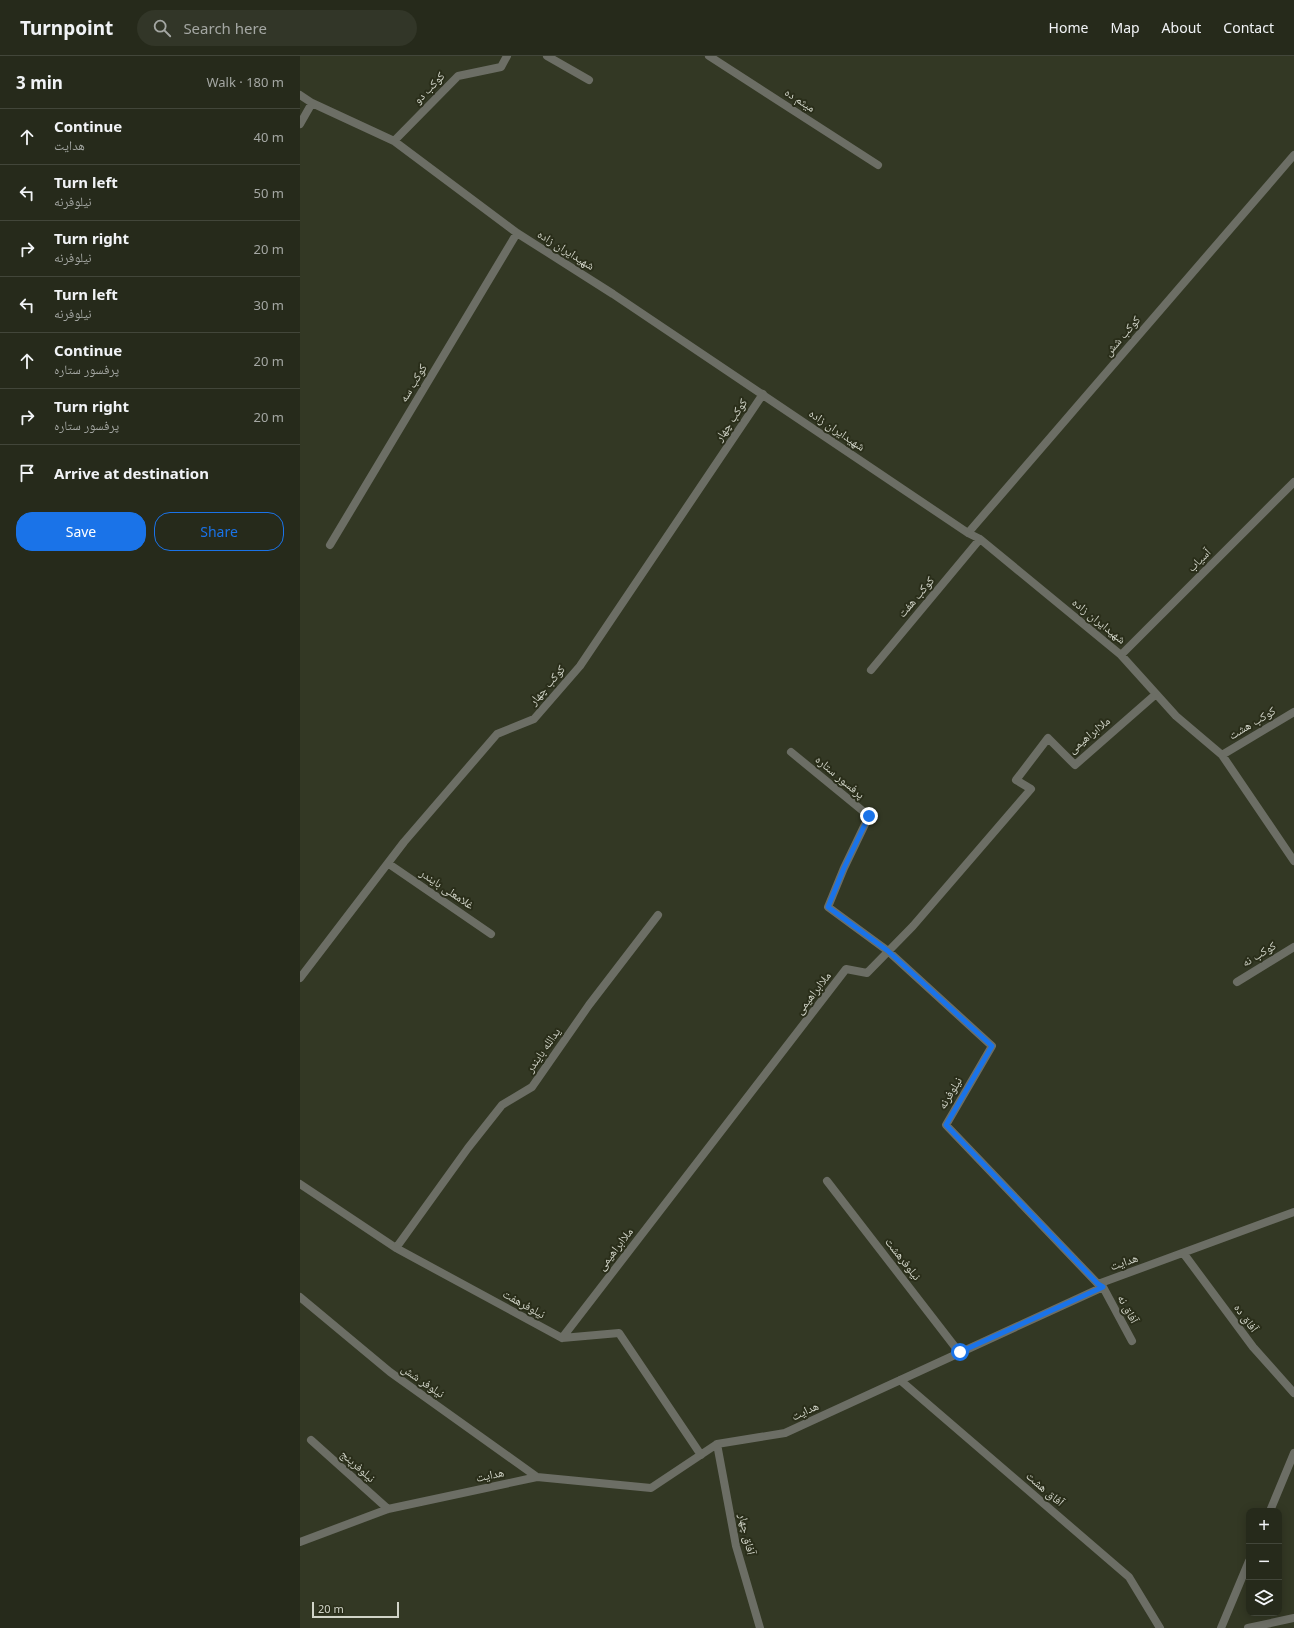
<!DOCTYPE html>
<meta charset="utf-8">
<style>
:root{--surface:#262a1b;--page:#323628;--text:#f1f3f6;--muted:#a4a7a3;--line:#42463a;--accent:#1a73e8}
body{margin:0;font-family:"Noto Sans","Noto Naskh Arabic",sans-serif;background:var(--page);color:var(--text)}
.controls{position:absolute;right:12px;bottom:12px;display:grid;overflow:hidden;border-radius:8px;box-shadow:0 2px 10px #0003}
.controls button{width:36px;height:36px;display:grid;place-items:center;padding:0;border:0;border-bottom:1px solid var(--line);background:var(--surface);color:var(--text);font:20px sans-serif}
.scale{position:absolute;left:12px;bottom:10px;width:87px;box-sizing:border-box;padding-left:4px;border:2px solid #d1d4c8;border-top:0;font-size:11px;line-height:14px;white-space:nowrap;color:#d1d4c8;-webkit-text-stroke:3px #2a2e1a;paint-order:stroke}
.stop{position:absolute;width:12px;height:12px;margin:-9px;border:3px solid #1a73e8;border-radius:50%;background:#fff}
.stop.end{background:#1a73e8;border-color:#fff;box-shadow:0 1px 4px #0008}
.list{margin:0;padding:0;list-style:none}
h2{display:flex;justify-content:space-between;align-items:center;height:52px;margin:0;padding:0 16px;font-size:17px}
h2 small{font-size:13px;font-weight:400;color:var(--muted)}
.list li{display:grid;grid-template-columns:26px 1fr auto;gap:12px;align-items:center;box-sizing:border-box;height:56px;padding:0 16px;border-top:1px solid var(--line)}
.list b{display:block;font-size:15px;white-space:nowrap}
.list p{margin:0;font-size:13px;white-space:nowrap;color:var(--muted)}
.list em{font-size:13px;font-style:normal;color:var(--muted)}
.actions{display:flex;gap:8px;padding:12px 16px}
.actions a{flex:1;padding:9px 0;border:1px solid var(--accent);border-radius:16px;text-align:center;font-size:14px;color:var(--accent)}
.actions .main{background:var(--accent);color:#fff}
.icon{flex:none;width:22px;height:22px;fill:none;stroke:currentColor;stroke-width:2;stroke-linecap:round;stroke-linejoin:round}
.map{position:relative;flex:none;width:994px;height:1572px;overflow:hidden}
header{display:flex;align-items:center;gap:24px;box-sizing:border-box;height:56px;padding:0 20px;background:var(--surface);border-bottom:1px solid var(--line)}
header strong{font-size:19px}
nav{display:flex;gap:22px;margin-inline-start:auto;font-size:14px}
.search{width:280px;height:36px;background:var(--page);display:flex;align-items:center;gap:10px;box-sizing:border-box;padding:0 14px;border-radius:22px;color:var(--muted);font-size:15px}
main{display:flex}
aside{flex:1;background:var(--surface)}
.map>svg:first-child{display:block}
</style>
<header>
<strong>Turnpoint</strong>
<div class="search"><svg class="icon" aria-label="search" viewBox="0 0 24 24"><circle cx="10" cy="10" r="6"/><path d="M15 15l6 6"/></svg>Search here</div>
<nav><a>Home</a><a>Map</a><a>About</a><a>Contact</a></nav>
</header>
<main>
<aside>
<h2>3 min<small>Walk · 180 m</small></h2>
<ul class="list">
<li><svg class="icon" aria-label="ahead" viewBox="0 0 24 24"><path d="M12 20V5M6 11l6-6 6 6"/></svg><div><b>Continue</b><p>هدایت</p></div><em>40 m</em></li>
<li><svg class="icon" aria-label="left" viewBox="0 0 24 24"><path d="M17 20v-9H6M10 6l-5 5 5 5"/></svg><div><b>Turn left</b><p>نیلوفرنه</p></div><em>50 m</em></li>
<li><svg class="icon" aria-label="right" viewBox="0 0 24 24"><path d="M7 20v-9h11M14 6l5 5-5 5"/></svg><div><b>Turn right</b><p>نیلوفرنه</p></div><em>20 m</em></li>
<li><svg class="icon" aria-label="left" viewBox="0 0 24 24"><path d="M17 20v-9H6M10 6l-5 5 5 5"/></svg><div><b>Turn left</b><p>نیلوفرنه</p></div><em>30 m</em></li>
<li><svg class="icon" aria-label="ahead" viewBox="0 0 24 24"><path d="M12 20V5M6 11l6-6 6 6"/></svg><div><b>Continue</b><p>پرفسور ستاره</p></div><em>20 m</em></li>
<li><svg class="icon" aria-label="right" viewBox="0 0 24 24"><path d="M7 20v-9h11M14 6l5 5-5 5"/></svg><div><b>Turn right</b><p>پرفسور ستاره</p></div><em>20 m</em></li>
<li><svg class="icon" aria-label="arrive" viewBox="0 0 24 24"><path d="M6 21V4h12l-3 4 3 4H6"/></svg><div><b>Arrive at destination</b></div></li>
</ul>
<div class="actions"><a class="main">Save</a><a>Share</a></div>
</aside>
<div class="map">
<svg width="994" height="1572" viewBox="0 0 994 1572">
<rect width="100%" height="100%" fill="#333824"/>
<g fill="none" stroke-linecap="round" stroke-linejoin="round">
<path stroke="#6c6e65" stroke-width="8" d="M247,0L289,24
M409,0L578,109
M0,39L12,47L94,85L217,177L313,238L668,477L680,483L821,599L876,660L922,699L994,805
M0,68L12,47
M94,85L158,20L201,11L207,0
M668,477L994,99
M30,489L217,177
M821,599L994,426
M571,614L680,483
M491,696L569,760L544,812L528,851L588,895L692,990L646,1069L798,1228
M922,699L994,656
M89,808L191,878
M0,922L104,786L197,678L234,663L280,610L463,338
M937,926L994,891
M527,1125L659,1296
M0,1128L96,1192L262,1282L319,1277L401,1399
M96,1192L168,1092L202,1049L232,1031L289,949L358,859
M884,1198L953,1291L994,1337
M803,1231L832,1285
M0,1241L90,1316L237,1421
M262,1282L546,913L567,917L613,870L731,733L716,724L748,682L775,709L856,638
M600,1324L829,1521L860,1572
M11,1384L88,1453
M417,1388L436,1490L460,1572
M970,1455L994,1397
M0,1486L88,1453L237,1421L351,1432L417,1388L485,1377L803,1231L798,1228L994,1156
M921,1572L949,1505
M948,1572L994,1562"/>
</g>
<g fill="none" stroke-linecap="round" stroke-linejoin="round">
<path stroke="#1a73e8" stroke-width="5" d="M569,760L544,812L528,851L588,895L692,990L646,1069L798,1228L803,1231L660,1296"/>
</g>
<g text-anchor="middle" stroke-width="4" stroke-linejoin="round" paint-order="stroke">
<g font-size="12" fill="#d1d4c8" stroke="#2a2e1a">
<text transform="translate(129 32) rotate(-46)" y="4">کوکب دو</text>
<text transform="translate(500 44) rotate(33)" y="4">میثم ده</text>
<text transform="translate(266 194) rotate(32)" y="4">شهیدایران زاده</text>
<text transform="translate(822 280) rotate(-49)" y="4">کوکب شش</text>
<text transform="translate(113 327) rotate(-59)" y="4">کوکب سه</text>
<text transform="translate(431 364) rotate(-56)" y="4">کوکب چهار</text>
<text transform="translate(537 374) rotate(34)" y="4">شهیدایران زاده</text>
<text transform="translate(899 504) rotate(-45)" y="4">آسیاب</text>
<text transform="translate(616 541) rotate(-50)" y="4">کوکب هفت</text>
<text transform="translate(799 565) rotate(39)" y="4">شهیدایران زاده</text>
<text transform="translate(247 629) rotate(-49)" y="4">کوکب چهار</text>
<text transform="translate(952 667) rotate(-31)" y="4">کوکب هشت</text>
<text transform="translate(789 679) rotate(-39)" y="4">ملاابراهیمی</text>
<text transform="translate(540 721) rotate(40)" y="4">پرفسور ستاره</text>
<text transform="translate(147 833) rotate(34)" y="4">غلامعلی بایندر</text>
<text transform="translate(959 898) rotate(-31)" y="4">کوکب نه</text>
<text transform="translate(513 937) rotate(-52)" y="4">ملاابراهیمی</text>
<text transform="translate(243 994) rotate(-55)" y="4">یدالله بایندر</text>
<text transform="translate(650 1037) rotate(-59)" y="4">نیلوفرنه</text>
<text transform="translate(315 1193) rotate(-52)" y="4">ملاابراهیمی</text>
<text transform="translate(603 1203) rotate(52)" y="4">نیلوفرهشت</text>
<text transform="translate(824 1206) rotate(-19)" y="4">هدایت</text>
<text transform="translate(224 1248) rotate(29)" y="4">نیلوفرهفت</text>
<text transform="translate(828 1253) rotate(62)" y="4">آفاق نه</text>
<text transform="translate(946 1262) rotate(54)" y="4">آفاق ده</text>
<text transform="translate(123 1325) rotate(35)" y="4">نیلوفر شش</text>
<text transform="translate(505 1355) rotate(-25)" y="4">هدایت</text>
<text transform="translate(58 1410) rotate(42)" y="4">نیلوفرپنج</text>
<text transform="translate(190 1419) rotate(-12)" y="4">هدایت</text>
<text transform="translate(745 1433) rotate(41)" y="4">آفاق هشت</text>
<text transform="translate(447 1478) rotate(78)" y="4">آفاق چهار</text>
</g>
</g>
</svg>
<div class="controls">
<button>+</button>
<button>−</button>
<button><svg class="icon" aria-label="layers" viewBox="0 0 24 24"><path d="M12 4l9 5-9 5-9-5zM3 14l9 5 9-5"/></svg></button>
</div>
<div class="scale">20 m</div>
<div class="stop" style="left:660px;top:1296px"></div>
<div class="stop end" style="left:569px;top:760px"></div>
</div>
</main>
